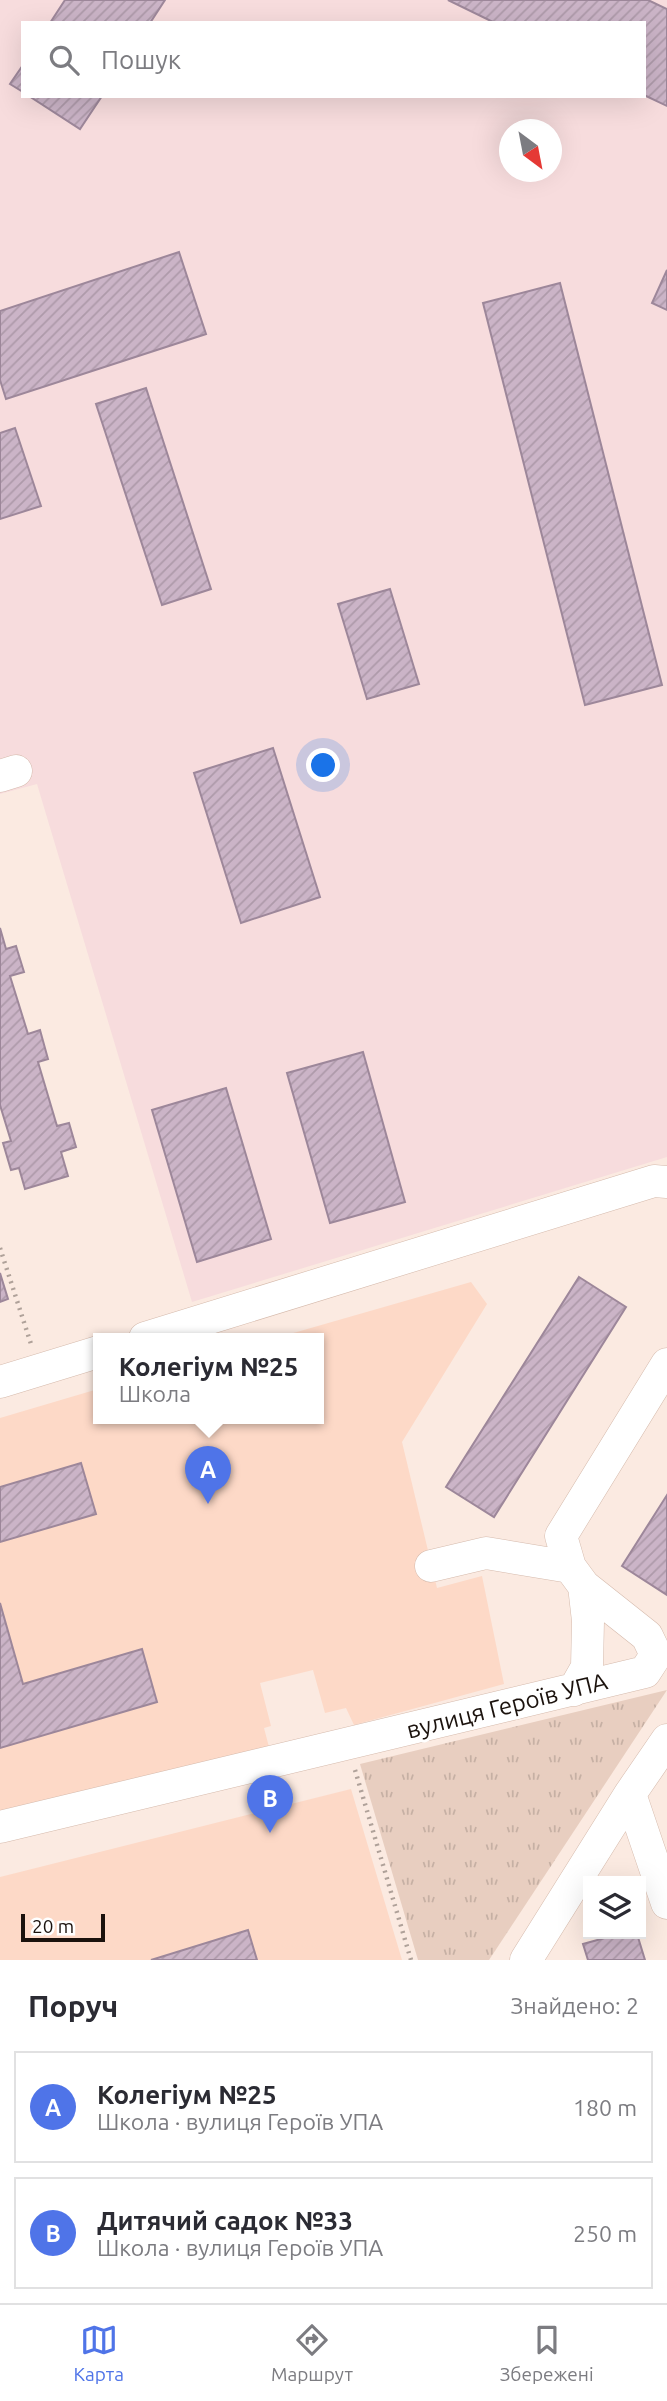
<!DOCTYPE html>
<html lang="uk">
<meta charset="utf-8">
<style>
:root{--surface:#fff;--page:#f2f2f3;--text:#2b2b33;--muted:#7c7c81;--line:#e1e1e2;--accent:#4f74e8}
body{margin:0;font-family:Ubuntu,sans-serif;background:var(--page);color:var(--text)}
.controls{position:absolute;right:21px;bottom:21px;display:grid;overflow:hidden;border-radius:0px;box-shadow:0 7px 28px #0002}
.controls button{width:63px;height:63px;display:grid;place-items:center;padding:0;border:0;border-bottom:2px solid var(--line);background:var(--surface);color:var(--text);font:35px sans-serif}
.compass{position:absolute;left:499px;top:119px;width:63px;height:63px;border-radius:50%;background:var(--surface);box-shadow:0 7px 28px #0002;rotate:148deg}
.scale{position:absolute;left:21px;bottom:18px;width:84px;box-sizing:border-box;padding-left:7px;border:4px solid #1b120d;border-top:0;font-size:19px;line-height:24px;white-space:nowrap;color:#1b120d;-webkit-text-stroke:5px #fff;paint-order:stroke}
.you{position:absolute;left:324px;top:766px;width:24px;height:24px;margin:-18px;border:5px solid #fff;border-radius:50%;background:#1a73e8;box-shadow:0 0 0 10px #1a73e833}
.badge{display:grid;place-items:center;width:46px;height:46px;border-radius:50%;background:var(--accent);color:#fff;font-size:23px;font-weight:700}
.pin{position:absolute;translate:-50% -58px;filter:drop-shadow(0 2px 4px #0008)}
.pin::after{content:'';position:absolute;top:37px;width:24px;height:21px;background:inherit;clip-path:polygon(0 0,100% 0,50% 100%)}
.popup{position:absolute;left:93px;top:1333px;width:231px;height:91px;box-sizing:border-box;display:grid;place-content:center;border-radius:0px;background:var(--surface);filter:drop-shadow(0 2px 5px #0005);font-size:23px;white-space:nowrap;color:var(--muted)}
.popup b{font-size:26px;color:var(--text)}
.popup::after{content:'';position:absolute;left:50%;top:100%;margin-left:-14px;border:14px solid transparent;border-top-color:var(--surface)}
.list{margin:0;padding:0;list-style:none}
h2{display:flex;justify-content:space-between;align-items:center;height:91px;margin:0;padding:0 28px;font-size:30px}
h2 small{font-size:23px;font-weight:400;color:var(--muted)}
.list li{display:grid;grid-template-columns:46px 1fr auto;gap:21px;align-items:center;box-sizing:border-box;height:112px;margin:0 14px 14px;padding:0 14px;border:2px solid var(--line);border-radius:0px}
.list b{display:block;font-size:26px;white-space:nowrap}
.list p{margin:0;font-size:23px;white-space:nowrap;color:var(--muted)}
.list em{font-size:23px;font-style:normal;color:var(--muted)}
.icon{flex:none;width:38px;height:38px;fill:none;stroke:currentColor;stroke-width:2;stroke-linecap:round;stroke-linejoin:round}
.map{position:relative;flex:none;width:667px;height:1960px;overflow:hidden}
.search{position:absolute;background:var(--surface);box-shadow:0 7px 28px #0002;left:21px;right:21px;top:21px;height:77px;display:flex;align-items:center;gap:18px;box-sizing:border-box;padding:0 24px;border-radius:0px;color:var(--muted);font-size:26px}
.sheet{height:343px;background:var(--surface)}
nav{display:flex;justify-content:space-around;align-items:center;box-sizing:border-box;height:98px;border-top:2px solid var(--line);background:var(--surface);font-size:19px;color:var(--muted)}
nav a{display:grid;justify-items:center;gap:4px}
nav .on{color:var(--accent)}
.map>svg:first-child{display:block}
</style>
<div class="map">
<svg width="667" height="1960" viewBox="0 0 667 1960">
<defs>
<pattern id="park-tufts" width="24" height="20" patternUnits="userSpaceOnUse" patternTransform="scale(1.75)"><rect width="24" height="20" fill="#e8cec0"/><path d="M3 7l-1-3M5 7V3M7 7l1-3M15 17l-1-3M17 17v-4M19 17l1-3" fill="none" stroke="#c6b0a4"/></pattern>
<pattern id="building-hatch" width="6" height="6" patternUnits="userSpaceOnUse" patternTransform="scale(1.75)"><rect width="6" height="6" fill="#cbb4c7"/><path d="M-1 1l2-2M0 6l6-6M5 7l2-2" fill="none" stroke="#ae9aaa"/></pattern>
</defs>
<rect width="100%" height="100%" fill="#fbeae1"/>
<path fill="#f7dcdd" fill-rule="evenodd" d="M0,0H667V1157L192,1302L37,784L0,794ZM23,23H644V96H23ZM510,130H552V172H510Z"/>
<path fill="#fdd9c7" d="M471,1282L487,1304L402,1442L437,1588L482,1576L504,1684L354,1725L346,1708L325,1713L313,1670L260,1683L271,1726L264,1728L269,1747L0,1817V1418L98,1389V1418H318V1338H276Z
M351,1789L402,1960H0V1877Z"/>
<path fill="url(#park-tufts)" d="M667,1690L489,1960H418L360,1764Z"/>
<path fill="url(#building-hatch)" stroke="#9d879a" stroke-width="2" d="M65,0H165L150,23H50Z
M448,0H648L667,9V106L644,95V23H495Z
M23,65V92L10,84Z
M29,96H102L80,129Z
M179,252L206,334L6,399L0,380V311Z
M667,270V310L652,303Z
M560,283L662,685L585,705L483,303Z
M146,388L211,589L162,605L96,404Z
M15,428L41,506L0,519V433Z
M390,589L419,684L367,699L338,604Z
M273,748L320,897L241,923L194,773Z
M0,928L6,949L16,946L24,972L10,976L28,1034L40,1030L48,1059L38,1062L57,1126L69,1123L76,1147L61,1152L68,1176L25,1189L19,1168L11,1170L3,1143L11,1141L0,1105Z
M363,1052L405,1202L330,1223L287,1073Z
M226,1088L271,1239L197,1262L152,1110Z
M0,1273L8,1299L0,1302Z
M579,1277L626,1307L494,1517L446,1487Z
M81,1463L96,1514L0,1542V1487Z
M667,1495V1595L622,1566Z
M0,1603L23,1684L142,1649L157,1702L0,1748Z
M248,1930L257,1960H151Z
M619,1934H637L645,1960H588L583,1944Z"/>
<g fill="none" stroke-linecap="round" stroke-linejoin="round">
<defs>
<path id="minor" d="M0,776L16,771
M145,1338L654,1181L667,1182
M0,1382L98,1352
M431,1566L486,1553L570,1567
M574,1690L587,1667L588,1621L584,1586
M630,1794L667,1903
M0,1827L645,1672L656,1655L647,1636L584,1586L570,1567L561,1536L667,1364
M526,1960L630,1794L667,1740"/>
</defs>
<use href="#minor" stroke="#d5baac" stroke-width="33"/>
<path stroke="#afa199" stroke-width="4.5" stroke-dasharray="2 5" stroke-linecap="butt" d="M0,1248L31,1344
M355,1770L411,1960"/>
<use href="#minor" stroke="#fff" stroke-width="32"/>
</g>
<g text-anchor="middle" stroke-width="6" stroke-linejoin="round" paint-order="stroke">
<g font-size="24" fill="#1b120d" stroke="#fff">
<text transform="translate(507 1706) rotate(-14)" y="8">вулиця Героїв УПА</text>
</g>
</g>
</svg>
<div class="controls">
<button><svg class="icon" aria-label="layers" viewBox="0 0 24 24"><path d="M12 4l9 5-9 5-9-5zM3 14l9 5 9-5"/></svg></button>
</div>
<svg class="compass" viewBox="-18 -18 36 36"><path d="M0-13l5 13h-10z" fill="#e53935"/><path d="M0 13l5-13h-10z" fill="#7c7c81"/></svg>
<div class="scale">20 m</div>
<div class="you"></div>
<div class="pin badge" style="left:208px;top:1504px">A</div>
<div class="popup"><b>Колегіум №25</b>Школа</div>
<div class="pin badge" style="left:270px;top:1833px">B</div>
<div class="search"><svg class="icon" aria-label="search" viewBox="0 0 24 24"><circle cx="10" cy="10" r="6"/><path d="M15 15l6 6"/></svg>Пошук</div>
</div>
<section class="sheet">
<h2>Поруч<small>Знайдено: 2</small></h2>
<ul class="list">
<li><span class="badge">A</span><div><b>Колегіум №25</b><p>Школа · вулиця Героїв УПА</p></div><em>180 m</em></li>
<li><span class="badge">B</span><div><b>Дитячий садок №33</b><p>Школа · вулиця Героїв УПА</p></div><em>250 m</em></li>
</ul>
</section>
<nav>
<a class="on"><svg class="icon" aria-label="map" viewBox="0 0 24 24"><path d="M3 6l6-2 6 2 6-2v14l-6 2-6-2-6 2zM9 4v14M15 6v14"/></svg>Карта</a>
<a><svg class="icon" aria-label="directions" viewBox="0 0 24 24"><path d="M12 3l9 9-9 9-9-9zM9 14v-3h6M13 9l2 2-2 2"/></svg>Маршрут</a>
<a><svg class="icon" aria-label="saved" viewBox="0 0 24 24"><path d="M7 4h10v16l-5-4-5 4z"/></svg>Збережені</a>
</nav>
